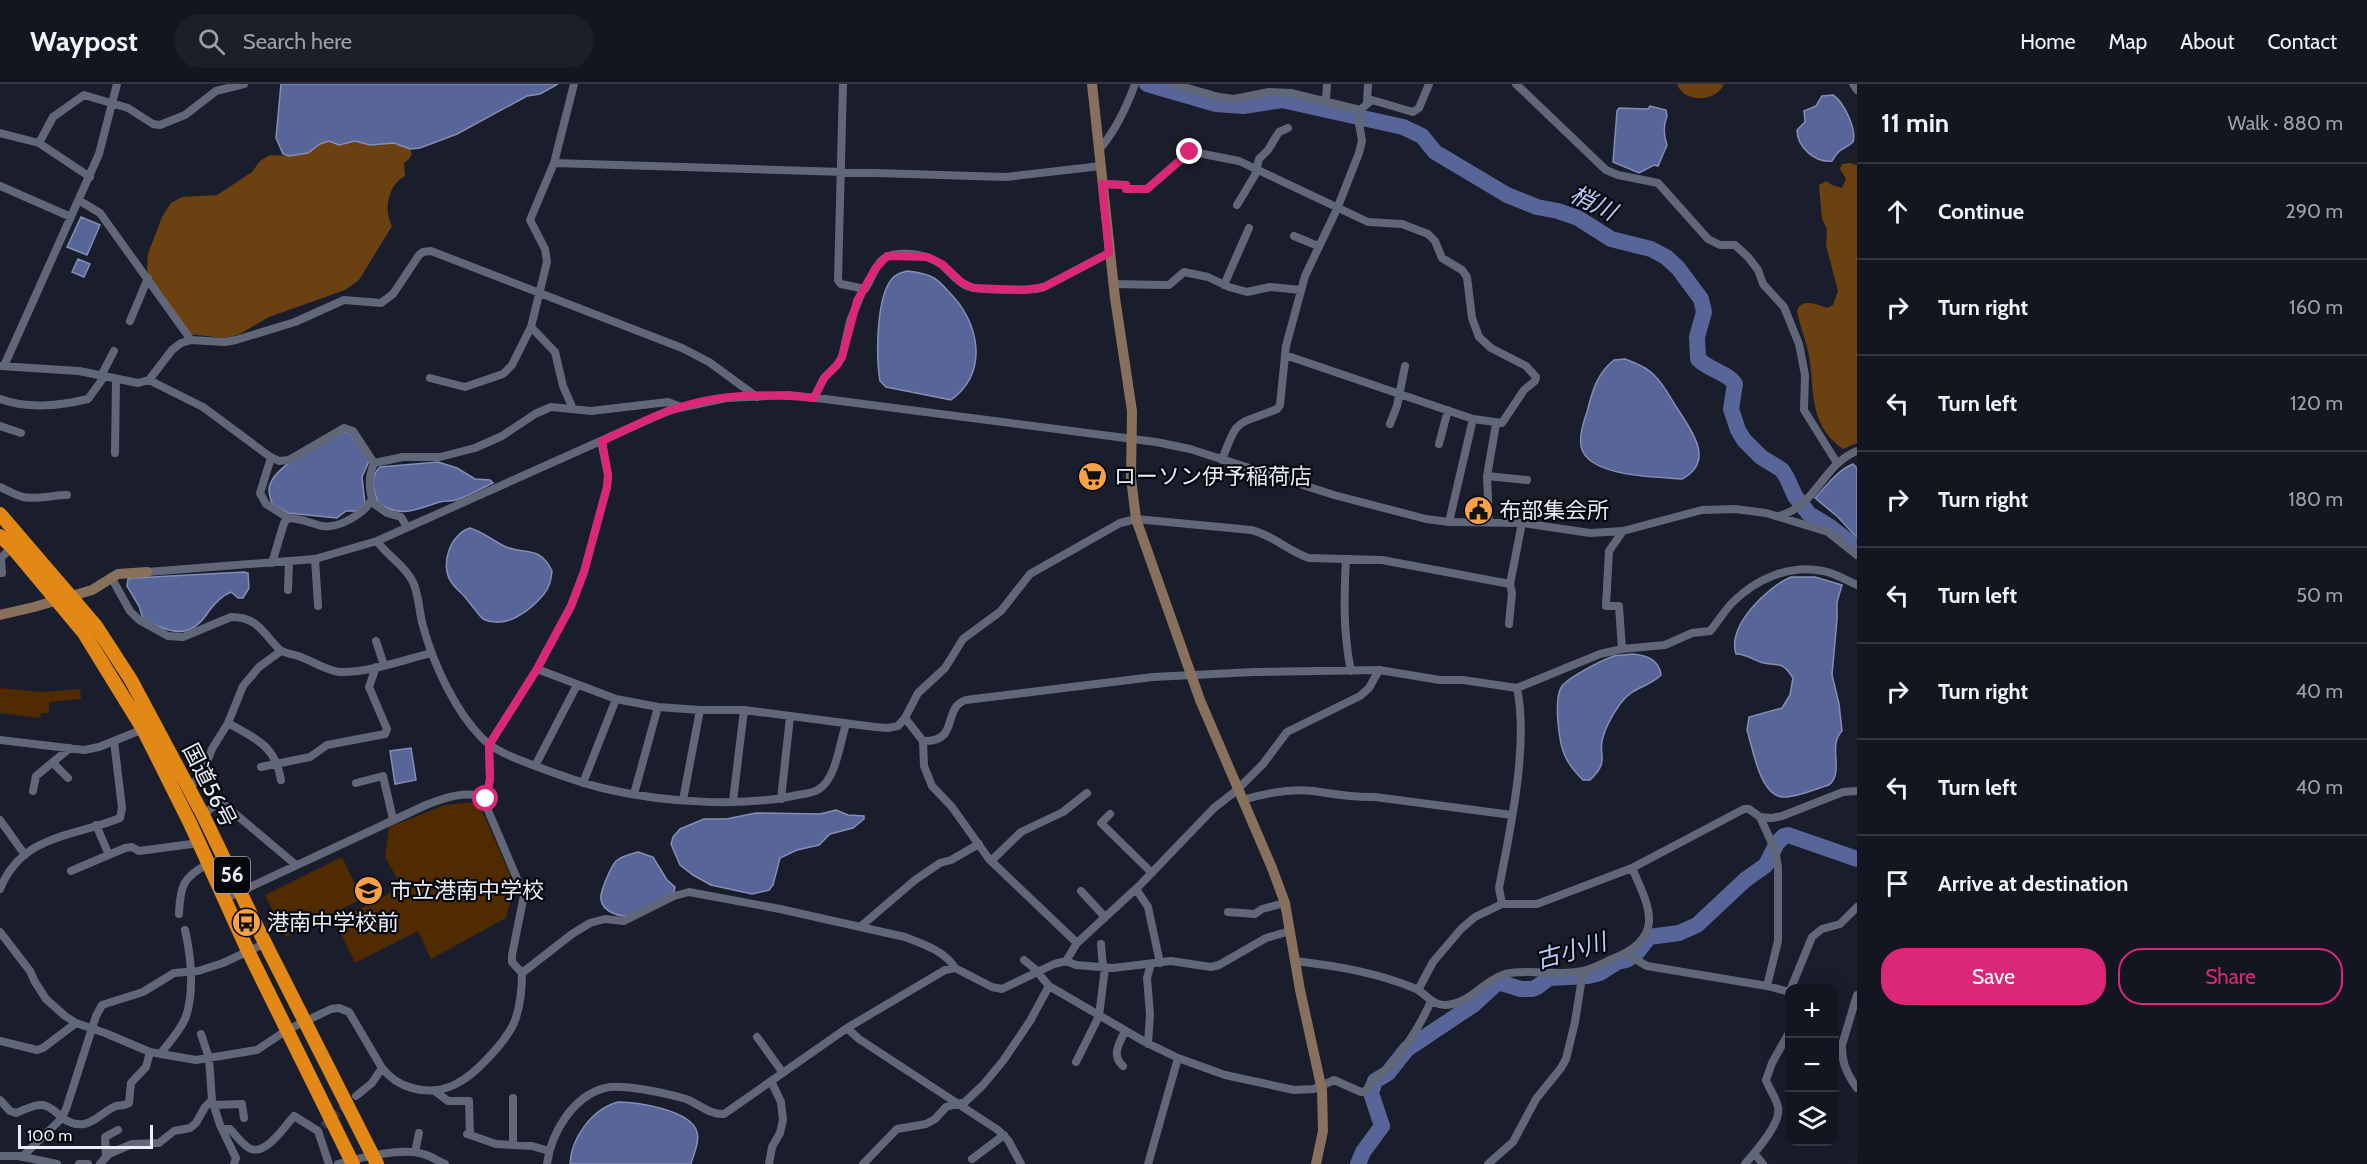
<!DOCTYPE html>
<meta charset="utf-8">
<style>
:root{--surface:#131621;--page:#1c1f2a;--text:#f1f3f6;--muted:#9d9fa5;--line:#32353f;--accent:#db2777}
body{margin:0;font-family:Cabin,"Noto Sans JP",sans-serif;background:var(--page);color:var(--text)}
.controls{position:absolute;right:18px;bottom:18px;display:grid;overflow:hidden;border-radius:12px;box-shadow:0 6px 24px #0002}
.controls button{width:54px;height:54px;display:grid;place-items:center;padding:0;border:0;border-bottom:2px solid var(--line);background:var(--surface);color:var(--text);font:30px sans-serif}
.scale{position:absolute;left:18px;bottom:15px;width:135px;box-sizing:border-box;padding-left:6px;border:3px solid #eaedf8;border-top:0;font-size:16px;line-height:21px;white-space:nowrap;color:#eaedf8;-webkit-text-stroke:4px #06080e;paint-order:stroke}
.stop{position:absolute;width:18px;height:18px;margin:-14px;border:4px solid #db2777;border-radius:50%;background:#fff}
.stop.end{background:#db2777;border-color:#fff;box-shadow:0 2px 6px #0008}
.list{margin:0;padding:0;list-style:none}
h2{display:flex;justify-content:space-between;align-items:center;height:78px;margin:0;padding:0 24px;font-size:26px}
h2 small{font-size:20px;font-weight:400;color:var(--muted)}
.list li{display:grid;grid-template-columns:39px 1fr auto;gap:18px;align-items:center;box-sizing:border-box;height:96px;padding:0 24px;border-top:2px solid var(--line)}
.list b{display:block;font-size:22px;white-space:nowrap}
.list em{font-size:20px;font-style:normal;color:var(--muted)}
.actions{display:flex;gap:12px;padding:18px 24px}
.actions a{flex:1;padding:14px 0;border:2px solid var(--accent);border-radius:24px;text-align:center;font-size:21px;color:var(--accent)}
.actions .main{background:var(--accent);color:#fff}
.icon{flex:none;width:33px;height:33px;fill:none;stroke:currentColor;stroke-width:2;stroke-linecap:round;stroke-linejoin:round}
.map{position:relative;flex:none;width:1857px;height:1080px;overflow:hidden}
header{display:flex;align-items:center;gap:36px;box-sizing:border-box;height:84px;padding:0 30px;background:var(--surface);border-bottom:2px solid var(--line)}
header strong{font-size:28px}
nav{display:flex;gap:33px;margin-inline-start:auto;font-size:21px}
.search{width:420px;height:54px;background:var(--page);display:flex;align-items:center;gap:15px;box-sizing:border-box;padding:0 21px;border-radius:33px;color:var(--muted);font-size:22px}
main{display:flex}
aside{flex:1;background:var(--surface)}
.map>svg:first-child{display:block}
</style>
<header>
<strong>Waypost</strong>
<div class="search"><svg class="icon" aria-label="search" viewBox="0 0 24 24"><circle cx="10" cy="10" r="6"/><path d="M15 15l6 6"/></svg>Search here</div>
<nav><a>Home</a><a>Map</a><a>About</a><a>Contact</a></nav>
</header>
<main>
<div class="map">
<svg width="1857" height="1080" viewBox="0 0 1857 1080">
<rect width="100%" height="100%" fill="#191d2c"/>
<path fill="#502b00" d="M0,604L42,608L80,605L81,615L49,618V629H41L40,634L0,629Z
M474,718L483,729L515,802L506,834L431,875L418,847L355,879L335,838L402,803L385,773L389,743L445,721Z
M342,773L362,815L286,853L265,811Z"/>
<path fill="#6b4112" d="M1677,0H1724C1717,18 1684,20 1677,0Z
M329,57L340,61L355,57L370,61L394,59L410,65L412,70L409,75L404,79L405,92C388,101 383,126 392,142L359,196L345,206L269,233L238,251L224,254L188,250L149,198L147,186L148,170L162,133L171,119L182,113L217,111L252,88L260,77L270,71L289,72L308,69L320,60Z
M1850,79L1857,81V359L1843,365C1806,339 1816,304 1808,267C1805,253 1799,240 1797,226C1803,214 1817,220 1827,224L1833,221L1838,207L1826,161L1827,145L1822,135L1819,101L1826,97L1832,101L1842,104L1846,95L1840,85L1842,80Z"/>
<path fill="#586598" stroke="#848eb5" stroke-width="1.5" d="M281,0H558L540,10L527,12L457,50L420,64L410,65L394,59L370,61L355,57L339,61L329,57L320,60L308,69L289,72L283,70L276,54Z
M1833,11C1844,18 1857,46 1853,58C1843,67 1842,61 1832,77C1815,79 1797,63 1797,46L1805,38L1804,27L1816,22L1822,12Z
M1650,22L1666,26L1667,32C1663,42 1663,50 1667,61L1658,82L1654,81L1639,89L1613,78L1617,27L1619,24L1648,25Z
M81,133L100,141L87,171L67,163Z
M78,175L90,180L84,193L72,188Z
M907,187C914,188 923,189 930,192C937,195 943,201 948,207C979,237 990,287 951,316L886,303L880,297C876,273 876,216 891,196C895,190 900,189 907,187Z
M1625,275C1635,279 1645,282 1653,290C1663,299 1670,313 1677,324C1691,346 1716,377 1682,395C1658,393 1596,393 1583,368C1577,357 1583,339 1587,328C1592,308 1597,289 1614,276Z
M344,348L351,350L369,377L362,393L365,420L357,427H346L337,434L288,429L272,420C270,412 267,406 271,398C279,380 325,356 344,348Z
M438,378L457,384L475,395L490,396L493,399C482,404 470,411 459,415C453,418 446,416 440,418C415,425 403,435 378,419C374,406 369,393 380,383Z
M1853,380L1857,384V454L1838,433L1815,414C1826,402 1838,386 1853,380Z
M470,444C483,448 492,456 504,462C525,472 539,460 552,487C551,495 550,503 544,510C530,527 505,546 483,535C476,528 471,520 465,513C461,508 455,504 452,499C439,482 450,450 470,444Z
M244,488L248,489L249,504L243,514H238L231,508C221,512 215,519 209,527C190,557 170,549 143,535L139,522L127,502L128,495L134,494Z
M1791,493H1815L1842,501L1837,518V535L1832,591L1839,620L1842,647C1827,662 1845,687 1829,701C1815,705 1798,713 1783,713C1760,712 1753,665 1747,646L1749,633L1782,624L1790,611L1793,594C1782,577 1780,582 1764,579C1754,577 1748,570 1736,570C1727,542 1767,503 1791,493Z
M1632,570C1646,571 1659,575 1661,591C1648,604 1633,602 1620,620C1613,630 1606,642 1603,653C1597,671 1611,676 1590,696H1583C1577,690 1570,682 1566,674C1559,661 1553,615 1562,602C1569,593 1602,576 1614,572C1619,571 1626,571 1632,570Z
M411,664L416,696L395,700L390,667Z
M836,726L848,731L864,732V735L853,744L830,750L819,761L797,766L780,774L773,801L769,806L752,810L711,801L693,791L680,781L671,760L673,753L680,745L704,735H726L756,729L820,730Z
M638,768L653,773L667,796L675,803L674,808C663,814 640,830 628,832C618,833 603,827 601,816C599,809 611,783 616,777C622,772 630,770 638,768Z
M618,1018C637,1018 691,1026 697,1048C700,1058 693,1071 691,1080H570C571,1054 592,1025 618,1018Z"/>
<g fill="none" stroke-linecap="round" stroke-linejoin="round">
<path stroke="#586598" stroke-width="16" d="M1147,0L1216,20L1243,22L1282,16L1403,43L1422,52L1435,68L1507,111L1537,123L1558,127L1578,134L1611,155L1651,165L1666,173L1678,184L1701,215L1704,228L1697,253L1698,275C1709,286 1728,289 1735,300L1731,325L1738,346L1744,356L1761,373L1782,386L1787,394L1795,412L1809,430L1829,442L1857,464
M1358,1080L1363,1068L1382,1042L1371,1009L1375,997L1388,989L1407,965L1473,921L1498,898L1521,905H1532L1537,903L1549,894L1588,892L1600,889L1617,878L1626,876L1635,871L1649,853L1679,849L1697,841L1745,796L1766,781L1777,759L1784,752L1788,751L1857,775"/>
<path stroke="#383c4b" stroke-width="8" stroke-dasharray="8 4" stroke-linecap="butt" d="M323,1042L349,1019"/>
<path stroke="#616779" stroke-width="8" d="M843,0L838,196L841,200L865,205C871,196 874,185 881,177C895,164 929,170 942,181C950,188 957,198 967,202C979,207 1022,206 1036,205L1044,203L1109,169
M1173,0L1219,13L1234,15L1269,8L1291,9L1360,26
M1516,0L1606,86L1618,91L1658,99L1708,155L1720,161H1735L1748,173L1758,186L1763,200L1784,223L1799,260L1805,291L1804,326L1837,379
M1853,0L1857,6
M1326,18L1327,0
M1367,18L1368,0
M0,49L39,59L90,93
M39,59L53,33L84,11L128,24L153,40L160,41L185,31L216,7L244,0
M1099,66C1116,46 1126,25 1135,0
M554,79L1006,93L1101,82
M1102,100L1126,101V105H1147L1187,70L1193,68L1239,77L1368,138L1402,140L1428,150L1435,157L1442,174L1462,186L1467,193L1472,234L1479,253L1491,264L1526,282L1536,293L1535,297L1524,306L1502,339L1473,335
M0,102L71,133
M80,117L100,129L191,256
M1237,121L1255,91L1259,75L1268,66L1279,48L1288,44
M1294,152L1318,162
M1113,200L1164,201H1169L1184,188L1208,193L1229,203L1247,208L1270,203L1301,206
M1224,201L1249,144
M130,237L148,194
M1285,271L1473,335L1449,438
M0,282L79,287L138,299L149,296L172,266L181,259L191,256L225,258L236,256L295,238L344,216L381,219L393,210L419,171L423,168L431,167L682,264L709,278L757,313
M4,282L99,70L117,0
M101,292L114,267
M430,294L465,303L503,290L512,281L531,243
M149,296L203,323L269,372L279,377L289,376L344,344L353,347L374,379
M814,314L824,294L837,281L842,273L850,237L863,206
M0,315C29,325 58,322 88,315L104,293
M573,325L563,302L555,268L531,243L547,178L545,165L530,136L554,79L574,0
M1390,340L1397,322L1405,282
M0,342L21,349
M1439,360L1448,326
M115,369L116,295
M271,374L260,409L266,420L288,434
M1222,376C1238,332 1236,342 1277,325L1280,321L1286,262L1305,192L1337,125L1359,69L1362,57L1359,39L1360,26L1372,16L1413,28L1419,24L1429,0
M1487,392L1527,396
M0,403C7,406 15,411 23,413C37,416 53,411 67,411
M1779,432C1818,421 1821,382 1857,367
M1489,437L1487,392L1496,340
M407,443L401,433L387,429L373,419C369,404 368,394 374,379L403,373H440L475,364L502,352L535,330L551,323L591,327L668,318L681,323
M377,457C388,473 404,480 413,498C419,511 419,528 423,542C433,579 455,627 482,654C497,669 518,675 538,683C562,692 586,701 611,706C664,718 740,723 793,712C801,710 812,710 819,705C836,695 840,658 846,640
M315,475L318,522
M1346,475C1344,513 1343,549 1351,587
M272,479L284,439L288,434C300,434 310,439 322,442C339,445 365,429 372,415
M147,488L315,475L377,457L670,326L726,314L788,311L825,315L1156,358L1190,365L1334,411L1426,435L1449,438L1522,439L1590,449L1623,447L1702,426L1735,425L1766,429L1828,448L1857,471
M0,489H2L1,474L12,463
M111,493L130,527L139,536L168,552L183,553L231,533C258,533 262,548 279,565C284,570 294,570 301,573C312,577 328,587 340,588C368,589 404,576 431,569
M288,506L289,478
M1509,540L1512,509L1510,500L1522,439
M376,557L384,581
M1622,565L1665,561L1692,549L1710,547C1718,538 1724,527 1733,518C1756,495 1790,480 1823,487C1835,489 1846,496 1857,501
M537,585L616,615L658,623L700,626H744L875,643L888,644L898,642L905,634L918,609L945,584L963,555L1001,527L1030,490L1120,439L1136,435L1251,446C1273,451 1288,467 1309,474L1382,476L1510,500
M905,634L923,657L924,682L932,702L952,723L989,775L1077,859
M228,639C256,655 275,661 281,696
M0,656L84,666L99,663L146,644
M923,657C961,658 941,624 966,616L1153,593L1254,588L1379,586L1440,596H1463L1517,604L1600,570L1622,565L1619,522H1606L1609,467L1623,447
M53,679L68,694
M535,682L577,601
M261,683L310,673L327,661L385,650L387,645L369,603L376,583
M356,699L383,692L393,735
M583,699L616,615
M189,705L203,688L212,665L228,639L243,602L259,583L281,567
M33,707L36,692L70,664
M634,710L658,623
M781,715L790,633
M683,716L700,626
M1242,716C1263,710 1291,704 1313,707C1334,710 1353,714 1375,713L1512,731
M733,717L744,626
M1110,730L1101,739L1152,789
M203,731L220,717L296,781
M1760,733L1772,734L1782,732L1843,708L1857,707
M0,736L25,771
M96,741L109,771
M991,777L1021,748L1063,728L1087,709
M71,787L125,764L132,763L139,767L199,759
M0,805C22,750 74,753 120,734L122,724L114,657
M1136,805L1148,823L1160,879
M1081,807L1105,833
M224,815L426,721C444,714 468,705 486,715
M1502,820L1499,804C1510,746 1529,661 1517,604
M1228,828L1255,830L1262,825L1285,819
M179,830C180,802 183,793 208,780
M860,843L915,796L940,779L951,776L979,760
M0,848L30,887L35,898L46,915L65,932L76,939L105,949L150,968L196,976L257,966L287,946L331,925L339,924L349,928L382,984C390,994 400,1001 412,1004C445,1013 468,996 489,973C499,962 508,952 514,939C520,924 522,905 522,889L512,878V871L524,811L487,724L486,715L490,695L489,661L537,585L571,522L584,488L607,403L608,391L601,357
M1101,860L1103,883
M1626,870L1647,882L1767,902L1790,908
M1024,876L1035,885L1049,902L1145,958L1178,974L1148,1080
M1066,877L1077,859L1139,802L1214,724L1237,706L1263,680L1287,648L1360,612L1369,604L1379,586
M1295,877C1336,882 1375,888 1414,904C1426,909 1431,921 1445,921C1471,920 1483,896 1505,890C1530,884 1558,893 1583,887C1593,885 1603,879 1612,875C1665,854 1651,826 1632,784
M522,889L572,850L590,839L605,835L624,837L674,812L689,808L780,825L905,853C923,860 945,867 955,884
M1791,904L1812,853L1822,845L1840,840L1857,823
M1418,906L1433,878L1461,845L1475,833L1502,820H1537L1632,784L1744,725H1749L1760,733L1775,766L1778,783V857L1767,902
M1857,911L1842,961C1841,977 1847,991 1857,1004
M847,944L859,955L998,1046L1008,1056L1021,1080
M201,950L209,974L212,1016L220,1041L236,1074L234,1080
M757,953L783,989
M0,957L37,966L43,964L76,939
M1148,960L1150,930L1147,894L1151,880
M160,970C169,959 179,948 185,935C195,909 191,872 185,846
M1178,974L1225,991L1294,1006L1314,1005L1334,996L1361,1008L1366,1007C1372,994 1382,991 1391,981C1407,962 1421,940 1431,917
M1076,978L1099,932L1105,884
M1123,982C1111,971 1119,960 1125,947
M435,1007L448,1017H469L470,1051L467,1050
M356,1012L372,999L382,984
M0,1016L10,1027L16,1029C25,1026 33,1020 43,1021C57,1023 63,1043 84,1040C96,1038 105,1026 116,1022C122,1021 124,1022 129,1019L131,999L146,983L150,968
M214,1021L242,1020L244,1034
M222,1045H230C236,1051 243,1062 251,1065C266,1071 285,1042 294,1032L318,1047L329,1080
M470,1051L496,1060L532,1062L549,1067
M513,1060V1014
M415,1068L419,1049
M1754,1069L1763,1080
M0,1072H19L57,1080
M22,1073L61,1035L66,1025L96,932L102,921L143,908L174,889L198,887L223,879L266,859
M106,1073L105,1053L118,1046
M972,1075L1004,1051
M79,1080H88
M100,1080L109,1070L132,1060L159,1059L174,1047L190,1044L196,1039L205,1023L212,1016
M338,1080C359,1074 403,1063 423,1070C431,1072 438,1077 445,1080
M547,1080C551,1049 573,1012 605,1004C622,999 669,1010 686,1015C699,1020 710,1031 724,1030L847,944L945,886L955,884L992,903L1002,905L1054,880L1066,877L1076,881L1113,884L1171,877L1211,883L1219,881L1266,854L1290,847
M769,1080L772,1063L780,1049L783,1036L781,1018L771,997
M863,1080L897,1045L926,1040L935,1035L946,1023L965,1018L983,1001L1003,977L1030,937L1049,902
M1488,1080L1513,1058L1536,1015L1561,984L1566,975L1575,938L1583,887
M1745,1080C1755,1068 1782,1039 1778,1023C1776,1013 1769,1005 1766,996L1772,979L1790,947"/>
<path stroke="#88715c" stroke-width="10" d="M1092,0L1115,214L1132,327L1131,394L1136,435L1200,616L1272,784L1285,819L1300,906L1322,1006L1323,1047L1316,1080
M0,531L34,523L92,506L118,490L147,488"/>
<path stroke="#e28817" stroke-width="14" d="M0,430L96,542L131,596L203,731L260,849L377,1080
M0,452L12,463L84,549L143,645L190,739L248,867L353,1080"/>
</g>
<g fill="none" stroke-linecap="round" stroke-linejoin="round">
<path stroke="#db2777" stroke-width="8" d="M486,715L490,695L489,661L537,585L571,522L584,488L607,403L608,391L602,357C624,347 646,335 669,327C714,310 767,309 814,314L824,294L837,281L842,273L857,217L875,185L887,172L927,173L942,180L961,198L973,204L1025,206L1044,203L1109,169L1102,100L1126,101V105H1147L1190,68"/>
</g>
<defs>
<symbol id="supermarket-disc" viewBox="-11 -11 22 22"><circle r="9.5" fill="#f7a148" stroke="#06080e"/><path d="M-6-5.5h2.5l.6 2H6L4.5 2H-2.5L-4.4-4H-6ZM-1.5 3.2a1.3 1.3 0 1 0 .1 0ZM3 3.2a1.3 1.3 0 1 0 .1 0Z" fill="#111"/></symbol>
<symbol id="civic-disc" viewBox="-11 -11 22 22"><circle r="9.5" fill="#f7a148" stroke="#06080e"/><path d="M-.6-6.5H3V-4.5H.6V-3L4-1V1h2V6H-6V1h2V-1L-.6-3ZM-1.2 2.5V6h2.4V2.5Z" fill="#111"/></symbol>
<symbol id="school-disc" viewBox="-11 -11 22 22"><circle r="9.5" fill="#f7a148" stroke="#06080e"/><path d="M0-5L7-2L0 1L-7-2ZM-4 1L0 2.5L4 1V4Q0 6-4 4Z" fill="#111"/></symbol>
<symbol id="bus-disc" viewBox="-11 -11 22 22"><circle r="9.5" fill="#f7a148" stroke="#06080e"/><path d="M-5-6H5V4H4V6H2V4H-2V6H-4V4H-5ZM-3.5-4V0h7V-4ZM-3.5 1.2v1.5H-2V1.2ZM2 1.2v1.5H3.5V1.2Z" fill="#111"/></symbol>
</defs>
<g fill-rule="evenodd">
<use href="#supermarket-disc" x="1076" y="376" width="33" height="33"/>
<use href="#civic-disc" x="1462" y="410" width="33" height="33"/>
<use href="#school-disc" x="352" y="790" width="33" height="33"/>
<use href="#bus-disc" x="230" y="822" width="33" height="33"/>
</g>
<g text-anchor="middle" stroke-width="4.5" stroke-linejoin="round" paint-order="stroke">
<rect fill="#06080e" stroke="#a6a8b2" stroke-width="1.5" x="214" y="773" width="36" height="36" rx="4.5"/>
<g font-size="21" font-weight="bold" fill="#eaedf8">
<text x="232" y="798">56</text>
</g>
<g font-size="22" fill="#eaedf8" stroke="#06080e" text-anchor="start">
<text x="1114" y="400">ローソン伊予稲荷店</text>
<text x="1499" y="434">布部集会所</text>
<text x="390" y="814">市立港南中学校</text>
<text x="267" y="846">港南中学校前</text>
</g>
<g font-size="22" fill="#eaedf8" stroke="#06080e">
<text transform="translate(210 701) rotate(63)" y="8">国道56号</text>
</g>
<g font-size="24" font-style="italic" fill="#beccfc" stroke="#06080e">
<text transform="translate(1593 119) rotate(26)" y="8">梢川</text>
<text transform="translate(1571 867) rotate(-16)" y="8">古小川</text>
</g>
</g>
</svg>
<div class="controls">
<button>+</button>
<button>−</button>
<button><svg class="icon" aria-label="layers" viewBox="0 0 24 24"><path d="M12 4l9 5-9 5-9-5zM3 14l9 5 9-5"/></svg></button>
</div>
<div class="scale">100 m</div>
<div class="stop" style="left:486px;top:715px"></div>
<div class="stop end" style="left:1190px;top:68px"></div>
</div>
<aside>
<h2>11 min<small>Walk · 880 m</small></h2>
<ul class="list">
<li><svg class="icon" aria-label="ahead" viewBox="0 0 24 24"><path d="M12 20V5M6 11l6-6 6 6"/></svg><div><b>Continue</b></div><em>290 m</em></li>
<li><svg class="icon" aria-label="right" viewBox="0 0 24 24"><path d="M7 20v-9h11M14 6l5 5-5 5"/></svg><div><b>Turn right</b></div><em>160 m</em></li>
<li><svg class="icon" aria-label="left" viewBox="0 0 24 24"><path d="M17 20v-9H6M10 6l-5 5 5 5"/></svg><div><b>Turn left</b></div><em>120 m</em></li>
<li><svg class="icon" aria-label="right" viewBox="0 0 24 24"><path d="M7 20v-9h11M14 6l5 5-5 5"/></svg><div><b>Turn right</b></div><em>180 m</em></li>
<li><svg class="icon" aria-label="left" viewBox="0 0 24 24"><path d="M17 20v-9H6M10 6l-5 5 5 5"/></svg><div><b>Turn left</b></div><em>50 m</em></li>
<li><svg class="icon" aria-label="right" viewBox="0 0 24 24"><path d="M7 20v-9h11M14 6l5 5-5 5"/></svg><div><b>Turn right</b></div><em>40 m</em></li>
<li><svg class="icon" aria-label="left" viewBox="0 0 24 24"><path d="M17 20v-9H6M10 6l-5 5 5 5"/></svg><div><b>Turn left</b></div><em>40 m</em></li>
<li><svg class="icon" aria-label="arrive" viewBox="0 0 24 24"><path d="M6 21V4h12l-3 4 3 4H6"/></svg><div><b>Arrive at destination</b></div></li>
</ul>
<div class="actions"><a class="main">Save</a><a>Share</a></div>
</aside>
</main>
